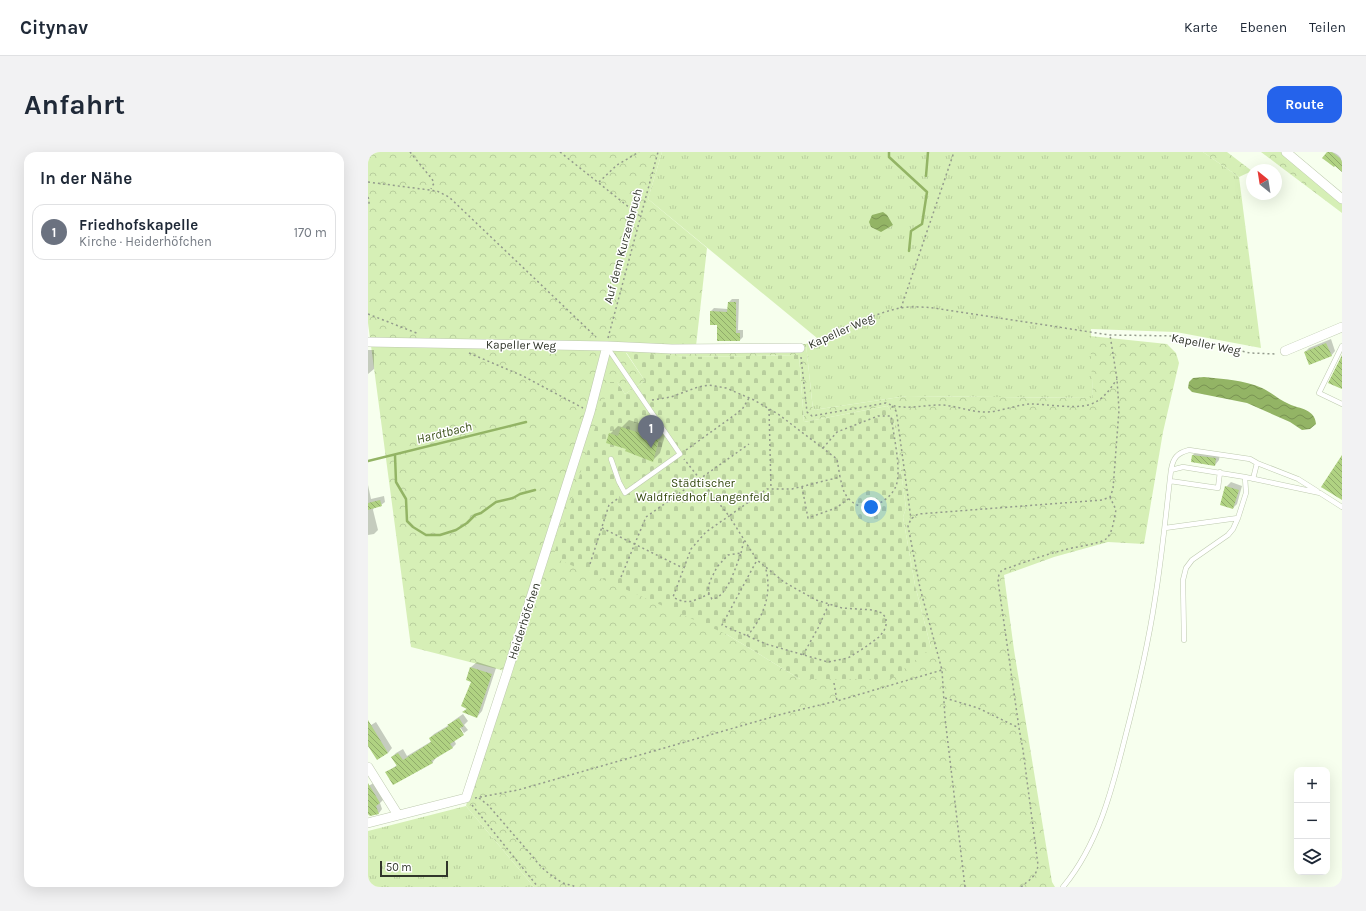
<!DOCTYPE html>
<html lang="de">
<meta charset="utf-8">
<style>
:root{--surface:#fff;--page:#f2f2f3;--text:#1f2937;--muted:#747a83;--line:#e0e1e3;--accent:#2563eb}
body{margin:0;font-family:Karla,sans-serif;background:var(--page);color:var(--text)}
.controls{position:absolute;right:12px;bottom:12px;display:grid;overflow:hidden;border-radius:8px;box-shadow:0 4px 16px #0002}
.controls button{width:36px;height:36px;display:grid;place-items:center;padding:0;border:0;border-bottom:1px solid var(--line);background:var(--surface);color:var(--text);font:20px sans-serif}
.compass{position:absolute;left:878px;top:12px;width:36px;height:36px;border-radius:50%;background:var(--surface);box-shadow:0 4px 16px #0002;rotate:330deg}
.scale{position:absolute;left:12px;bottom:10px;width:68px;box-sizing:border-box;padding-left:4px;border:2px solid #31362b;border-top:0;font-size:11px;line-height:14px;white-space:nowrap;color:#31362b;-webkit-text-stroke:3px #fff;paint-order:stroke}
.you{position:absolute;left:503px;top:355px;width:14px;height:14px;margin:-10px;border:3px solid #fff;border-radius:50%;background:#1a73e8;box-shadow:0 0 0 6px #1a73e833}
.badge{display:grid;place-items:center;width:26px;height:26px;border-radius:50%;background:var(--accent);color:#fff;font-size:13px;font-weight:700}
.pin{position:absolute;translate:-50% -33px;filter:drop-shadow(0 1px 2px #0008)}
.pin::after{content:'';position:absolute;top:21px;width:14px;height:12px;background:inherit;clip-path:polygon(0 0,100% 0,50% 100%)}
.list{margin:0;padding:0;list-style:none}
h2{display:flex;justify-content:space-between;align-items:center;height:52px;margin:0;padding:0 16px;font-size:17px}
h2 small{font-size:13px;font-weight:400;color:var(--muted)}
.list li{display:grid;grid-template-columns:26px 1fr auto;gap:12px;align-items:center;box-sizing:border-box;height:56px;margin:0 8px 8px;padding:0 8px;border:1px solid var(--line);border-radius:12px}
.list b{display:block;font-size:15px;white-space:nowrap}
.list p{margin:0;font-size:13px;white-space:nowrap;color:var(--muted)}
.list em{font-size:13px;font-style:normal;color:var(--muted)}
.icon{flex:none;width:22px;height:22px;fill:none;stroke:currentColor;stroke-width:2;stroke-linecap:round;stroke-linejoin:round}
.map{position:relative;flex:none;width:974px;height:735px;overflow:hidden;border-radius:12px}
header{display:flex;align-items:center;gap:24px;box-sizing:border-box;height:56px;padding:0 20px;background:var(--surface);border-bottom:1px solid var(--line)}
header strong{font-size:19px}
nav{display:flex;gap:22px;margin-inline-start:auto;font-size:14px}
.intro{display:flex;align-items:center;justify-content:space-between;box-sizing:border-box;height:96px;padding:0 24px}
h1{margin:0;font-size:28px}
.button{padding:10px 18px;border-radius:12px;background:var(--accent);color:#fff;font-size:14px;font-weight:700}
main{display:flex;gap:24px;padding:0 24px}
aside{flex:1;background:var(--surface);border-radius:12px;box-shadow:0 4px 16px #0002}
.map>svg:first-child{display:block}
</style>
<header>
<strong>Citynav</strong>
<nav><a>Karte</a><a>Ebenen</a><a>Teilen</a></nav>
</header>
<div class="intro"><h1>Anfahrt</h1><a class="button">Route</a></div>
<main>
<aside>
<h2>In der Nähe<small></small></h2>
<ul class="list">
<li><span class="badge" style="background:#6b7280">1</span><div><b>Friedhofskapelle</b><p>Kirche · Heiderhöfchen</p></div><em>170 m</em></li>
</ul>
</aside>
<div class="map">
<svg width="974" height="735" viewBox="0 0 974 735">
<defs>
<pattern id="grass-tufts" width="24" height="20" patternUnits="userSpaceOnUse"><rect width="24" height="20" fill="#d6efb6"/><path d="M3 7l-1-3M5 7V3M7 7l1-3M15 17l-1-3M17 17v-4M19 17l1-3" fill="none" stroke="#b8ce9d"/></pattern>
<pattern id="forest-crowns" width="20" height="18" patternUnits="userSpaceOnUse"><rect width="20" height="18" fill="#d6efb6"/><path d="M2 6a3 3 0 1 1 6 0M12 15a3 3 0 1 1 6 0" fill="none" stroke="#b8ce9d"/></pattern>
<pattern id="cemetery-stones" width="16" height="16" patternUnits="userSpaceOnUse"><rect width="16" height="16" fill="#d6efb6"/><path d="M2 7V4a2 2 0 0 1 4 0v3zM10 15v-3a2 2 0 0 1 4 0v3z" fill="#b8ce9d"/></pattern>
<pattern id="water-waves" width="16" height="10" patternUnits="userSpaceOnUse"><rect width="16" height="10" fill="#93b465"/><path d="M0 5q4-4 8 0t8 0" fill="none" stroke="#799353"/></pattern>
<pattern id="building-back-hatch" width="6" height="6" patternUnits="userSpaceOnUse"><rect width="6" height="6" fill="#b0d282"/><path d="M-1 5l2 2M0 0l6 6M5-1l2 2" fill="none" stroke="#90ab6b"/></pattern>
</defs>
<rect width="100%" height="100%" fill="#f7ffee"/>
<path fill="url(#grass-tufts)" d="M294,0H835L871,25L893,196L808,180L723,177L725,246L539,244L445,258L438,192L449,186L280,47Z
M98,654L166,735H0V679Z"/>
<path fill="url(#forest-crowns)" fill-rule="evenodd" d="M0,0H294L280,47L339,96L328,194L438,192L445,258L539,244L725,246L722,184L799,192L808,201L811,211L795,280L776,392L740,390L686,405L636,423L646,498L684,730L687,735H166L98,654L100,645L141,520L43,495L0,171ZM258,201L322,205L431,203L436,270L519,254L525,262L538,356L535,365L547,433L563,496L432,527L358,482L249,230L257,242L277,229Z
M835,0H859L884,19L871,25Z
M893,0H913L974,51V61Z"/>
<path fill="url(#cemetery-stones)" d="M258,200L322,205L431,203L436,270L519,254L525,261L538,356L535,365L547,433L563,496L523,527H432L358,482L185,405L242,230H249L257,242L277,229Z"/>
<path fill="url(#water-waves)" d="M515,60L519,63L525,73L513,80L503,75L501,70L504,63Z
M836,225C855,227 876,228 894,236C903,240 911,248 921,252C932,257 947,257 948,272L942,277L934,278L922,270L879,251L824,240L820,236L821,230L825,226Z"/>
<path fill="#0003" d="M959,0H972L974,2V18Z
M364,147H371L370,178H375V185L372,188L350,172L343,159L346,156L360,157L361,150Z
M963,187L967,199L963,204L937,200L941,196Z
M0,198H6V217L0,222Z
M261,268L298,280L292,301L285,308L259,296L242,282L250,274L254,275Z
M829,299L852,302L851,308L847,313L825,303Z
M863,330L874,334L869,352L865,356L858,335Z
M0,333L3,347L16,344L17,350L13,353L6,355L5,358L10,378L6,382L0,383Z
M109,510L128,516L114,559L109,565L96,560L99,556L104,529L99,527L103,515Z
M95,562L100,569L96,573L100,578L96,581L90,572L86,588L88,592L84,596L67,605L68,606L64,611L18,621L29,613L24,605L28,601L35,597L39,604L64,589L62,586L66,582L81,573L85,569Z
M8,570L24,596L20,601L0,592V575Z
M6,631L16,647L12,651L14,657L11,661L0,659V634Z"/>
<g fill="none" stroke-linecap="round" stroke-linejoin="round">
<path stroke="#93b465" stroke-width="2.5" d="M521,0V5L559,40L554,72L543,79L541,99
M558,24L560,0
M27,303L28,330L38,347L39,369L45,375L58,383H72L88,378L99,371L107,363L113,361L128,350L145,346L152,342L167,338
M0,309L158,270"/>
</g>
<path fill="url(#building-back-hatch)" d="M959,0H964L974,8V20L967,14L966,15L954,6Z
M360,150H368V181H372V189H349V173H342V159L359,160Z
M958,191L964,204L941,213L936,200Z
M974,203V237L960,231Z
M253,275L291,287L285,310L257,299L258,297L238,291L241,281L250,284Z
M824,303L848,306L847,314L823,310Z
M974,303V348L953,335Z
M857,334L871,338L865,357L852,353Z
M12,348L14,354L0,358V351Z
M102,515L124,522L109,566L94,560L99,557L93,554L103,530L98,528Z
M91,566L96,574L92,576L96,583L82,592L85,596L63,609L65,611L25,633L17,620L29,614L23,605L30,601L35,608L63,590L61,586L81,574L79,573Z
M0,568L20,601L9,608L0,594Z
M0,631L12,651L8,654L11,662L2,664L0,662Z"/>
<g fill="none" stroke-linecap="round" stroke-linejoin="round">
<defs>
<path id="service" d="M974,194L951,241L974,252
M239,195L312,302L257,341L251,330L243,307
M889,311L930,327L949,339
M803,318C805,306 809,301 821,298L882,307L889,311L885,327
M802,329L850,336L852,320
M797,376L870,366
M816,488L815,428L818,416L824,408L860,383L865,377L870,366L878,341L877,325
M695,735C730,693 744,638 757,586C769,540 780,494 787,447C794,404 798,361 803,318L815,315L877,325L952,341L974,355"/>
<path id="minor" d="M918,0L974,47
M0,190L239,194L304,197L432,196
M917,199L974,175
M0,615L30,663
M0,671L98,646L139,521L222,260L239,194"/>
</defs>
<use href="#service" stroke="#becaaf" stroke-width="5.5"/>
<use href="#minor" stroke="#becaaf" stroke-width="10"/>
<path stroke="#939a8c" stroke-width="1.5" stroke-dasharray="2 3" stroke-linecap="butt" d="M42,0L64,27L66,31L63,37
M192,0L272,64
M0,30L69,39L81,45L228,185
M231,30L249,13L271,0
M0,45L1,48V53
M533,156L586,0
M0,162L51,182
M240,186L290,0
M441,193C470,180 500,163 532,156C543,154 555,155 566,156L742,183L809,184L882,201L909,202
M101,201L155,224L215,256
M433,205L439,260L444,264L518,251C535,259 554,253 572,253C588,253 604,261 620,260C634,259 648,253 662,252C679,252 705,257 720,253C734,249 741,239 749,227
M284,248L303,245L330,235L341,233L358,236L386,248L410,262L469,307L472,325L424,337H399L361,364L316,307
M524,254L528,259L529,264L543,367
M401,257L403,337
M455,296L469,280L510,264H523C525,281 534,318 528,334C521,351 495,363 481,347C475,341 474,333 472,325
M318,298L368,262L375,256L381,246
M434,335L440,366L468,356L480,347
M234,376L315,416
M373,401L376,388
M222,412L241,353L252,345
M253,425L278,365L381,292
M341,442L340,435L343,427L349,415L360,403L373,401C368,414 359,446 344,447L341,442C327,448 320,454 305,445L323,397L338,380L361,364L389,408L416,430L448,448L474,456L505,458L514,461L518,466V473L516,479L511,485L496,496L480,506L460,510L398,492L354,473L389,408
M379,484C396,465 405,440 397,414
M435,503L450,476L461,452
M466,531L469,549L574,518
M577,546L610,556L651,576
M107,646L150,638L418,561L469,549
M111,646L120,653L165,705C172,715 184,725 195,731C199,733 203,732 207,735
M104,653L170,735
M597,735L577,566L574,518L552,436L540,374L543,367L550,362L734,348L742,345L745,337L751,258L749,227L742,183
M653,735C661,728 669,724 670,713L655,598L651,576L630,429L631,422L634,418C655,411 675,403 696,398C705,395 732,392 738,387C745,381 746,366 748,358L742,345"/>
<use href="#service" stroke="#fff" stroke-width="4.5"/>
<use href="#minor" stroke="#fff" stroke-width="9"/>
</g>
<g text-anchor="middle" stroke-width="3" stroke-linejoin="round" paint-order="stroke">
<g font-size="12" fill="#31362b" stroke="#fff">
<text transform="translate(255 94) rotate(-75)" y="4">Auf dem Kurzenbruch</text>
<text transform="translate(473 179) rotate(-24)" y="4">Kapeller Weg</text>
<text transform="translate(838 192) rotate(11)" y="4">Kapeller Weg</text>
<text transform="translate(153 193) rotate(1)" y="4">Kapeller Weg</text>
<text transform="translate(156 469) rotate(-72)" y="4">Heiderhöfchen</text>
</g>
<g font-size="12" fill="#34490f" stroke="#fff">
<text x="335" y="335">Städtischer<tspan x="335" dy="14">Waldfriedhof Langenfeld</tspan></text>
</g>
<g font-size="13" font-style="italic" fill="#3f551d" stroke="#fff">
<text transform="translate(76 280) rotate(-14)" y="5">Hardtbach</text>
</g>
</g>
</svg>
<div class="controls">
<button>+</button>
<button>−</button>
<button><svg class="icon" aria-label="layers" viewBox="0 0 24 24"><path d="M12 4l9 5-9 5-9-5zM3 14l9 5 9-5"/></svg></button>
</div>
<svg class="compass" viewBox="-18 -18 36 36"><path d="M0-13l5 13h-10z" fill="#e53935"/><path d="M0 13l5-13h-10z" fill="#747a83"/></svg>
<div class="scale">50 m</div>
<div class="you"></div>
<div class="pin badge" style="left:283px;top:296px;background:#6b7280">1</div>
</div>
</main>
